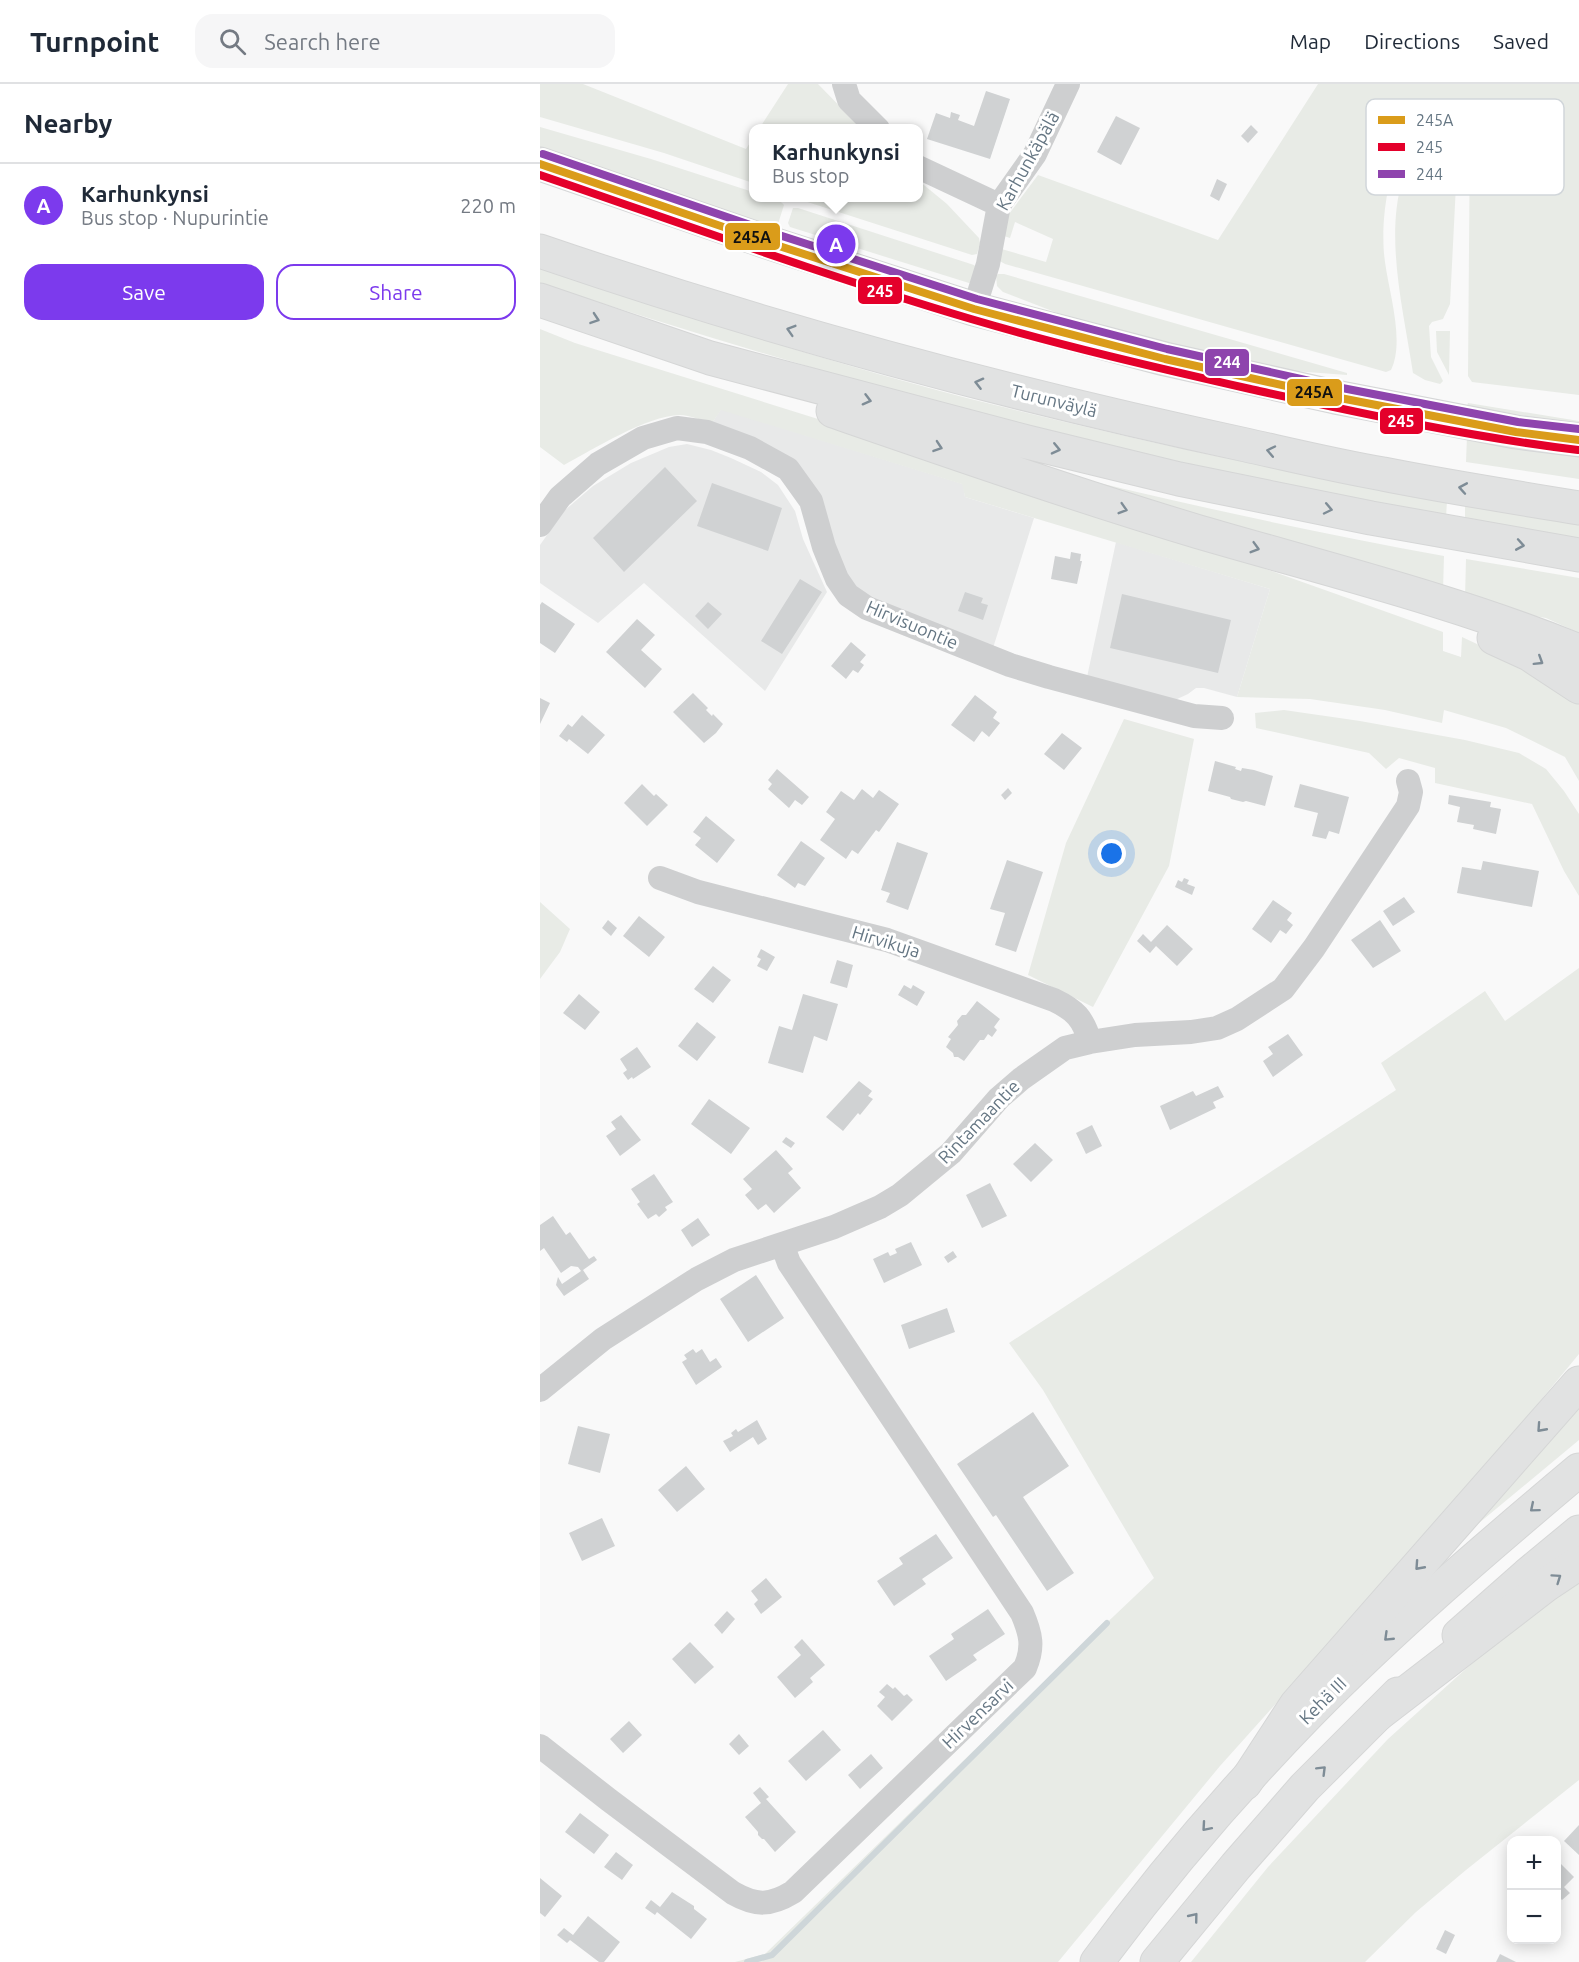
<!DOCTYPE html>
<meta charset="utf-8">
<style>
:root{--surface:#fff;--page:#f6f6f7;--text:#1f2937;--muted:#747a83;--line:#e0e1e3;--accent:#7c3aed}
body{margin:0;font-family:Ubuntu,sans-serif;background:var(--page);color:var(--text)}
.controls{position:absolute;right:18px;bottom:18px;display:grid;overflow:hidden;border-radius:12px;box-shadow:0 3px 15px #0003}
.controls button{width:54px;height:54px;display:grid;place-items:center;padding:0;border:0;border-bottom:2px solid var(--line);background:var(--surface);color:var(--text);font:30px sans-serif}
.you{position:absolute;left:572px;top:770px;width:21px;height:21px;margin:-15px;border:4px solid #fff;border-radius:50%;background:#1a73e8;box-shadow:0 0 0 9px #1a73e833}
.badge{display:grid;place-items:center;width:39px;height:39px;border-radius:50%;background:var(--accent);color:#fff;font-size:20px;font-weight:700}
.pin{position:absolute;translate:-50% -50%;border:3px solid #fff;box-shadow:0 2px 6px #0006}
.popup{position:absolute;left:209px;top:40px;width:174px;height:78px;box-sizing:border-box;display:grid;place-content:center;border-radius:12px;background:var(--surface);filter:drop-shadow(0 2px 4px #0005);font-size:20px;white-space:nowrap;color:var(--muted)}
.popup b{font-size:22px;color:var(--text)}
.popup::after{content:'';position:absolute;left:50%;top:100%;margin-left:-12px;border:12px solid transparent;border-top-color:var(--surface)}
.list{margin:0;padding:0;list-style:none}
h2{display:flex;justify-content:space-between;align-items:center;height:78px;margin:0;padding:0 24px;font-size:26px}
h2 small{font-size:20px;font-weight:400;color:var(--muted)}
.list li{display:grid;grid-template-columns:39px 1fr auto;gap:18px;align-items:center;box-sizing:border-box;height:84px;padding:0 24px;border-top:2px solid var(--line)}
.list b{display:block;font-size:22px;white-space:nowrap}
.list p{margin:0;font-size:20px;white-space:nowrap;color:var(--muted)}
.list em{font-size:20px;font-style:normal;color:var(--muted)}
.actions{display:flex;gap:12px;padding:18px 24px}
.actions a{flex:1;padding:14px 0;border:2px solid var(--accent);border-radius:18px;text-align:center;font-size:21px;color:var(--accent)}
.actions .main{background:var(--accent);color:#fff}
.icon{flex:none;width:33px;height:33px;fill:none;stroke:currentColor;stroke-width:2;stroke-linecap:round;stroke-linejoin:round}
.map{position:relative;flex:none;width:1039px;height:1878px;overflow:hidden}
header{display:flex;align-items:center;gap:36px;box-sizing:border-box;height:84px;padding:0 30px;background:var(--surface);border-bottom:2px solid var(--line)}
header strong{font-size:28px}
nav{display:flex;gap:33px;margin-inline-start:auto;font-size:21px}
.search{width:420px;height:54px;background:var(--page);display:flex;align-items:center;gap:15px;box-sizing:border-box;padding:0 21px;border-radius:18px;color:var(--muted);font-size:22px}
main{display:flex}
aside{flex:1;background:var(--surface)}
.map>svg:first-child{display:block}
</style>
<header>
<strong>Turnpoint</strong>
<div class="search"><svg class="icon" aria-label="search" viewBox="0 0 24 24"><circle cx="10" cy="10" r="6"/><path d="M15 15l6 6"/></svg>Search here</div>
<nav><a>Map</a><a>Directions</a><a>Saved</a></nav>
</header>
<main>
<aside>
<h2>Nearby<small></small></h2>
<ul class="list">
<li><span class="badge">A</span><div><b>Karhunkynsi</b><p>Bus stop · Nupurintie</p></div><em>220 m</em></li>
</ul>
<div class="actions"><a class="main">Save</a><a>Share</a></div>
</aside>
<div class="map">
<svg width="1039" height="1878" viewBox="0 0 1039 1878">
<rect width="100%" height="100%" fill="#f9f9f9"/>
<path fill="#e8e9e9" d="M181,325L423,400L425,413L494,434L453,564L326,513L312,500L304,484L276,408L172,339Z
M147,360L171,366L191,374L221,388L238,401L255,427L263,455L287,508L225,607L104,499L58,539L0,499V461L24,427L53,402L91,379L129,363Z
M576,458L730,505L697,613L664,604H656L648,610L635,616L547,593Z"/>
<path fill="#e8ebe6" d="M0,0H43L206,65L213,54V99L124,69L0,33Z
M248,0H278L322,45H219Z
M778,0H1039V311L932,298L928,292L930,38C918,39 901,38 889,43C884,45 874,51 870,55C846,81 840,145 845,178C849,209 865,257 851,286L846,288L465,180L458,176V164L506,178L513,155L475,138L470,154L461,151L466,134L498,91L678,156Z
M0,43L111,75L213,108L214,114C225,114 236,112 244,121L238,140L219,138L0,67Z
M907,54L914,55L918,61L910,220L903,235L892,238L889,242L891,273L903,297L900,300L885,296L873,289C864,229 845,156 862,97C869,76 887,60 907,54Z
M379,97L407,120L439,154L440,159L437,170L432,171L255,114H378Z
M253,124H258L434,181L438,185L434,198L429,199L250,143L248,139Z
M0,183C150,233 302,283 455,321C604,358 755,390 907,417L906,433C840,420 773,408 707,394C468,342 232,276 0,199Z
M458,190H464L807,289V291L740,286L538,237L463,208L457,202L456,192Z
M0,245L35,259L358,360L647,457L903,548V567L921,573L922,553L984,582L1039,618V697L1025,673L966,644L904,626L902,639L845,626L770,615L697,613L730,505L425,413L422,400L181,326L172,339C162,337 150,331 140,331C106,332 54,365 24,381L0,363Z
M896,247H910L909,291L897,268Z
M928,319L1039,337V341L927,322Z
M927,352L1039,370V395L926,378Z
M499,384C633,418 768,447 904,472L903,507Z
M925,419L1039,438V455L925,436Z
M926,475L1039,494V549L1006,534L971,528L925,514Z
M744,626L820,637L925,656L979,669L1006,685L1024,707L1039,730V812L1024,787L992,720L895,699V684L859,674L846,685L829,669L716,644L715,629Z
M584,635L654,655L629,782L553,923L488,891L526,759Z
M0,818L30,845L20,868L0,895Z
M1039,884V1270L909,1427L680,1682L518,1878H195L225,1870L496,1606L614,1494L503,1306L469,1259L856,1006L841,979L945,907L965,937Z
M1039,1322V1356L927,1449Z
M1039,1494V1696L926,1786L876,1828L825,1878H651L728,1783L848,1655L959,1555Z"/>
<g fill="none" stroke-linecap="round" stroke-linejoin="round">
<path stroke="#ced6d9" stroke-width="6" d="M207,1878L232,1871L567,1539"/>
</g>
<path fill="#d0d2d3" d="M446,7L470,15L450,75L387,55L396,29L410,34L411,28L420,31L418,36L434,42Z
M576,32L600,44L581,81L557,68Z
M711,41L718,48L708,59L701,52Z
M677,95L687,100L679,117L670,112Z
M125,383L157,417L84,488L53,454Z
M172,399L242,424L228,467L157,442Z
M531,468L541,470L540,477H542L537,500L511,495L515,472L530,475Z
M260,495L282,508L242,570L221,557Z
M425,508L443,514L441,519L448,521L443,536L418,527Z
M582,510L691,536L678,589L570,564Z
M2,518L35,540L15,569L0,559V521Z
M168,518L182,530L168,545L155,532Z
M97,535L115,551L101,566L122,585L105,604L66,568Z
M311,558L326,571L320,578L324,581L318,589L313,586L306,595L291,582Z
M153,609L168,624L166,626L172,632L173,630L183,640L176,649L164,659L133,628Z
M435,611L457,628L453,634L460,639L449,653L442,647L434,658L411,641Z
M0,614L10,619L0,640Z
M42,631L65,651L48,670L29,655L27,658L19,652L28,640L32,643Z
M522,649L542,664L524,686L504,670Z
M675,677L696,683L695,685L701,687L702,684L714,686L733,692L725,722L706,717L703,718L691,715L690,713L668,707Z
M237,685L269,713L262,721L255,716L249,724L228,705L232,700L228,696Z
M102,700L114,712L116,710L128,721L107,742L84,719Z
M760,700L809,713L799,750L789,747L786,755L772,752L778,729L754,723Z
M468,704L472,709L465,716L461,711Z
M322,705L333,714L339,706L359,720L339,748L336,746L318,770L312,766L306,775L280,756L295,735L286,728L301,707L314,716Z
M909,711L951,718L950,723L961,725L956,750L933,745L934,741L917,738L920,723L908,720Z
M166,732L195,756L177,779L155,761L161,754L153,748Z
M261,757L285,774L265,802L258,799L255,804L237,791Z
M357,758L388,769L368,826L346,818L350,809L341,806Z
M467,776L503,788L476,868L455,861L465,829L450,825Z
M943,777L999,787L992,823L917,809L922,783L941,786Z
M644,794L649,796L647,800L655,803L652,811L635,803L638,796L642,798Z
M864,813L875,828L853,842L843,827Z
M733,816L752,829L747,836L753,841L746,850L740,846L731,859L712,845Z
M99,832L125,853L109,873L83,852Z
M68,836L77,844L71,852L62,844Z
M840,836L861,867L833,884L811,856Z
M627,841L653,865L637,882L616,862L610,869L597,857L603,850L611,858Z
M221,865L235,873L227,887L217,882L221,875L217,873Z
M297,876L313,881L307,904L290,899Z
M173,882L191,896L173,919L154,905Z
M364,901L371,905L373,901L385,908L377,922L358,911Z
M39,910L60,928L45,946L23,929Z
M263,910L298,920L287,957L274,952L263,989L228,979L239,942L252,946Z
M437,917L460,935L454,943L457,946L452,953L448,950L444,956H440L424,977L418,973H414L413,969L406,963L411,955L408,953L418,941L417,937L422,931H426Z
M157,938L176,953L157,977L138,962Z
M748,950L763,971L733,993L723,977L733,970L728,963Z
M97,963L111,983L93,995L92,993L88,996L83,989L87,986L80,975Z
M319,997L332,1007L328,1012L333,1015L320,1031L318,1029L303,1047L286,1033Z
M678,1002L684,1013L673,1018L676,1024L630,1046L620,1022L653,1007L656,1012Z
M169,1015L210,1044L191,1070L151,1040Z
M81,1031L101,1056L80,1072L66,1052L76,1045L71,1038Z
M552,1041L562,1062L546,1070L536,1049Z
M246,1053L255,1059L251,1064L242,1058Z
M495,1059L513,1076L491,1098L473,1080Z
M236,1066L253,1085L248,1089L261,1104L234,1129L226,1120L218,1126L205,1111L212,1105L203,1095Z
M114,1090L133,1118L125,1123L127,1126L119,1133L116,1130L108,1135L97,1120L100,1118L91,1105Z
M450,1099L467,1132L442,1144L426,1111Z
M13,1132L26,1151L30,1148L49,1175L54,1172L57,1176L43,1186L49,1195L24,1212L16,1201L18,1193L22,1200L41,1187L38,1183L31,1182L21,1189L4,1164L0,1167V1141Z
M158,1134L170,1151L152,1163L141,1146Z
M371,1158L382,1181L344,1199L333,1175L348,1168L350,1172L357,1169L355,1165Z
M413,1167L417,1173L408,1179L404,1173Z
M216,1191L244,1234L208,1258L180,1215Z
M407,1224L415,1248L369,1265L361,1241Z
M153,1265L156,1269L162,1265L170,1278L176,1274L182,1283L156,1301L142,1278L147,1275L144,1271Z
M493,1328L529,1382L483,1413L534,1489L507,1507L456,1431L453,1433L417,1380Z
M217,1336L227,1355L218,1361L213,1353L190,1368L183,1357L193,1352L191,1349L196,1345L198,1348Z
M38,1342L70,1350L60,1389L28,1380Z
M146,1382L165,1405L137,1428L118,1406Z
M62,1434L75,1462L42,1477L29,1449Z
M396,1450L413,1474L382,1495L386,1500L354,1522L337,1497L363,1480L359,1474Z
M226,1494L242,1513L221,1530L214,1520L218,1516L211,1507Z
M448,1525L465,1550L433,1571L437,1576L406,1597L389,1572L414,1555L411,1550Z
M187,1527L195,1535L182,1550L174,1541Z
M262,1555L285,1581L270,1594L273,1598L255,1614L237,1593L261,1571L254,1563Z
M150,1558L174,1583L155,1600L132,1575Z
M347,1600L353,1605L355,1603L364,1612L367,1610L373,1616L352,1637L337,1622L345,1613L339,1608Z
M89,1637L102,1651L83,1669L70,1655Z
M283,1646L301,1666L266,1697L248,1677Z
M199,1650L209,1662L199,1671L189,1660Z
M331,1670L343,1684L320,1705L308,1691Z
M220,1703L229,1713L226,1715L256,1748L235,1768L224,1755H222L218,1751V1748L205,1733L221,1719L213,1709Z
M40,1729L69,1751L54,1770L25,1748Z
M1039,1741V1771L1024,1757Z
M76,1768L93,1781L82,1796L64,1783Z
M1017,1776L1034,1793L1024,1803L1030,1809L1022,1816L1017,1811Z
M0,1794L22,1812L5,1833L0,1829Z
M132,1808L154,1822V1825L167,1835L151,1855L117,1828L115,1831L105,1824L111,1816L120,1823Z
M48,1832L80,1858L64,1878H59L30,1856L27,1859L17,1851L24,1844L33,1851Z
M905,1846L915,1851L906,1870L896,1865Z
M960,1870L976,1878H956Z"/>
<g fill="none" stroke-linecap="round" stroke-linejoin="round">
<defs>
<path id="secondary" d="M0,80L236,161L434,225L625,275L795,313L976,348L1039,356"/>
<path id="trunk" d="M919,1551L987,1491L1039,1448
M557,1878C621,1791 694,1706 769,1629C854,1543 946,1464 1039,1386
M617,1878L696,1782L765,1703L858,1610"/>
<path id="motorway" d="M0,167C231,246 467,310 706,361C751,371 797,382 843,390C908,403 973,413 1039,424
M0,216L170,274L487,358L639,395L831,434L1039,471
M293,327C415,369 536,411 659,448C786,485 916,517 1039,567
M954,554L989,570L1039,603
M837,1631L1006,1501L1039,1479
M705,1699L756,1621L1039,1299"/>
</defs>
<use href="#secondary" stroke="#d5d6d7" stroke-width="35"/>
<use href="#trunk" stroke="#d5d6d6" stroke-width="35"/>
<use href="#motorway" stroke="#d5d6d6" stroke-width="35"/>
<path stroke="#cecfd0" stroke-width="24" d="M304,0L309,16L338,45
M378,83L459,121
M434,225L448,180L459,121L495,70L528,0
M0,441L20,413L58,380L103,354L137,344L167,348L210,364L248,385L271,417L284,463L297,495L308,511L327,524L470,581L509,593L654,632L682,634
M120,794L158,808L347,856L514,916C535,926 543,934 550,958
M0,1306L63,1255L157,1195L194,1176L294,1143L340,1123L360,1111L411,1069L459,1014L481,995L525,964L550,958L595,951L651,948L677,944L697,935L743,905L774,864L868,722L871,708L868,697
M0,1662L69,1716L193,1809C216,1822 230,1822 253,1808L485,1584C494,1563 491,1550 482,1529L249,1179L242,1160"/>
<use href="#secondary" stroke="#e1e2e2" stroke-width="33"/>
<use href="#trunk" stroke="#e1e2e2" stroke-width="33"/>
<use href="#motorway" stroke="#e1e2e2" stroke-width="33"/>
<defs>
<path id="bus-1" d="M0,80L236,161L434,225L625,275L795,313L976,348L1039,356"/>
<path id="bus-2" d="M0,91C143,140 286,192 431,235C526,263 623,285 719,307C824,330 931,353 1038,366"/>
<path id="bus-3" d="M3,70L239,151L437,215L627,265L797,303L978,338L1039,345"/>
</defs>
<use href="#bus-1" stroke="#fff" stroke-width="12"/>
<use href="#bus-2" stroke="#fff" stroke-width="12"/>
<use href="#bus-3" stroke="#fff" stroke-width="12"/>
<use href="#bus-1" stroke="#da9c1a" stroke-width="8"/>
<use href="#bus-2" stroke="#e4002b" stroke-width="8"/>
<use href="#bus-3" stroke="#8e44ad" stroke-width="8"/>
</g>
<defs><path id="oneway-chevron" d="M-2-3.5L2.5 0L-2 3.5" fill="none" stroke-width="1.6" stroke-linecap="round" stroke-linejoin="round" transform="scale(1.5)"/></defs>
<g stroke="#7e8c96">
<use href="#oneway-chevron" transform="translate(55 235) rotate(19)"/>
<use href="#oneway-chevron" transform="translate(251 246) rotate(-163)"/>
<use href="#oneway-chevron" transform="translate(439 299) rotate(-166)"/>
<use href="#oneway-chevron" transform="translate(327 316) rotate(15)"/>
<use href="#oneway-chevron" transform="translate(398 363) rotate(19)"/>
<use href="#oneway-chevron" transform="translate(516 365) rotate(13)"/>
<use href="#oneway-chevron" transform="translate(731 367) rotate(-168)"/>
<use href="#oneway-chevron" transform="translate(923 404) rotate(-170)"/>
<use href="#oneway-chevron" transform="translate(583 425) rotate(17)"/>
<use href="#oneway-chevron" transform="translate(788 425) rotate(12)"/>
<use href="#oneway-chevron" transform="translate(980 461) rotate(10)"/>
<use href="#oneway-chevron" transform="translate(715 464) rotate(16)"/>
<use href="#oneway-chevron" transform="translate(999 577) rotate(32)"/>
<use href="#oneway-chevron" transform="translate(1001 1344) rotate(132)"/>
<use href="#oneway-chevron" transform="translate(994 1424) rotate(140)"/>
<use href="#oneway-chevron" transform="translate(879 1482) rotate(132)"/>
<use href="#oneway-chevron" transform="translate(1017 1494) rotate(-35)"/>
<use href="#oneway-chevron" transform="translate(848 1553) rotate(136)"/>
<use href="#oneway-chevron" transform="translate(782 1686) rotate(-45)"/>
<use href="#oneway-chevron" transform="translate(666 1743) rotate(131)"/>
<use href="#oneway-chevron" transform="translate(654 1833) rotate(-51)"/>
</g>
<g text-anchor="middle" stroke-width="6" stroke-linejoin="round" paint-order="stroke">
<g font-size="18" fill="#657683" stroke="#fff">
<text transform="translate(488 77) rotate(-61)" y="6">Karhunkäpälä</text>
<text transform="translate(514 317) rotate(14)" y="6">Turunväylä</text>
<text transform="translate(372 541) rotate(23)" y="6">Hirvisuontie</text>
<text transform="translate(346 858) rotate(17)" y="6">Hirvikuja</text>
<text transform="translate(439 1038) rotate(-46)" y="6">Rintamaantie</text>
<text transform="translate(783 1617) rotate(-45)" y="6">Kehä III</text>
<text transform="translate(438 1630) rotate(-44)" y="6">Hirvensarvi</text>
</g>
</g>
<rect x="826" y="15" width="198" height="96" rx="9" fill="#fff" stroke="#d1d6da" stroke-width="1.5"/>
<rect x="838" y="32" width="27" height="8" fill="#da9c1a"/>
<rect x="838" y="59" width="27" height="8" fill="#e4002b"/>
<rect x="838" y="86" width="27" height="8" fill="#8e44ad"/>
<g font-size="16" fill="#657683">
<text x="876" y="42">245A</text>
<text x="876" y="69">245</text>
<text x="876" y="96">244</text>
</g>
<g stroke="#fff" stroke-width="2">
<rect x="184" y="138" width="57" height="29" rx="6" fill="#da9c1a"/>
<rect x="317" y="192" width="46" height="29" rx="6" fill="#e4002b"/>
<rect x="664" y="264" width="46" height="29" rx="6" fill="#8e44ad"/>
<rect x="746" y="294" width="57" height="29" rx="6" fill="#da9c1a"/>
<rect x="839" y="323" width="45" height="28" rx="6" fill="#e4002b"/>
</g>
<g font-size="16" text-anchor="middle" font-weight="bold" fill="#fff">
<text x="340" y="213">245</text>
<text x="687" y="284">244</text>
<text x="861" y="343">245</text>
</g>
<g font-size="16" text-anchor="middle" font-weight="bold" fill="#111">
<text x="212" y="159">245A</text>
<text x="774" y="314">245A</text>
</g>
</svg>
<div class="controls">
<button>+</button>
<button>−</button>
</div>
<div class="you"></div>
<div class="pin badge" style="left:296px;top:160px">A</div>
<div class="popup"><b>Karhunkynsi</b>Bus stop</div>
</div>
</main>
